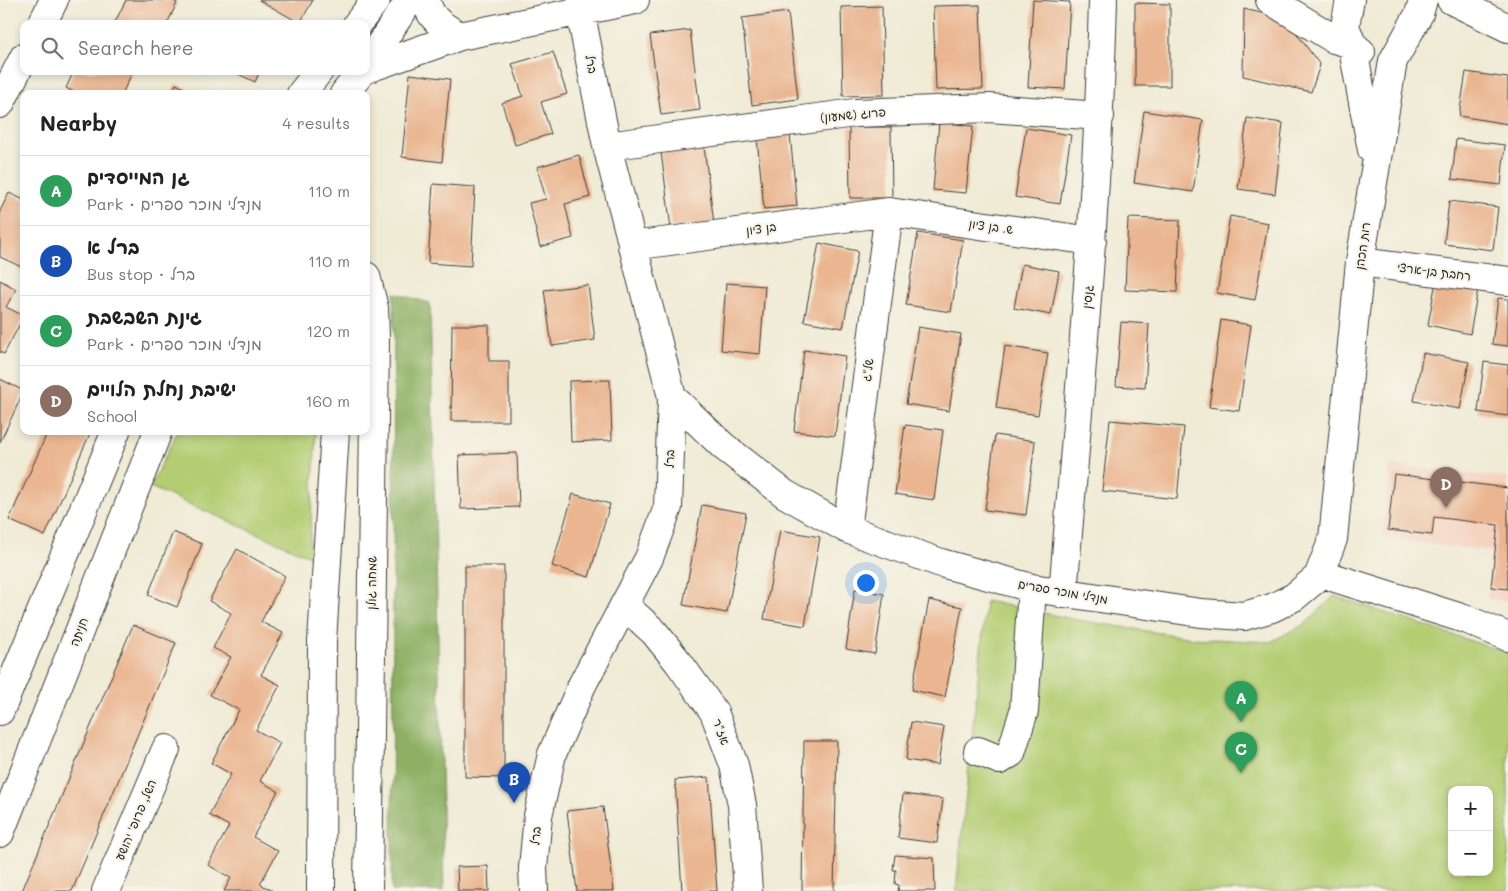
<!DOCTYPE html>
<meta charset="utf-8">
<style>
:root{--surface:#fff;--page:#f2f2f2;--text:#222;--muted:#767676;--line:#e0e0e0;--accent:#b45309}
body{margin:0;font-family:Mali,"Playpen Sans Hebrew",sans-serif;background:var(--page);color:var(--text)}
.controls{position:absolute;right:15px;bottom:15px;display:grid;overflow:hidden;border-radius:10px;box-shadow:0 2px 8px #0003}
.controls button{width:45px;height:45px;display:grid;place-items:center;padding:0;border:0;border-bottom:1px solid var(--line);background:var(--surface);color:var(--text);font:25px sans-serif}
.you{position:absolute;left:865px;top:582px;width:18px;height:18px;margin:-12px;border:4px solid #fff;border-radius:50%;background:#1a73e8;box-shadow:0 0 0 8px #1a73e833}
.badge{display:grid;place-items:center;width:32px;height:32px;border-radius:50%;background:var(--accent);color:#fff;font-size:16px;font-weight:700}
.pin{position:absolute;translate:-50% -41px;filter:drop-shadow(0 1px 2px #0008)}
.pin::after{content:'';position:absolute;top:26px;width:18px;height:15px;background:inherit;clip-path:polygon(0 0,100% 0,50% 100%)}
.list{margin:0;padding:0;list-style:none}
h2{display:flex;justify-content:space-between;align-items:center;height:65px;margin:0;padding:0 20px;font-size:21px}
h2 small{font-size:16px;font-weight:400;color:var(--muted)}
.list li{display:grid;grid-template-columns:32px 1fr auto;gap:15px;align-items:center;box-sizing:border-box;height:70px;padding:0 20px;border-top:1px solid var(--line)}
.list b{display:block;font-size:19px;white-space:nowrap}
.list p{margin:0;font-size:16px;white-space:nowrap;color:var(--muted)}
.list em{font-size:16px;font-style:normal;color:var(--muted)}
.icon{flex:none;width:28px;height:28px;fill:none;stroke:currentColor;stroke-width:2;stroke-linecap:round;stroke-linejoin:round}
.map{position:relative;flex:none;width:1508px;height:891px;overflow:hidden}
.search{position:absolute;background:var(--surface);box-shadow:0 2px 8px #0003;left:20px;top:20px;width:350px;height:55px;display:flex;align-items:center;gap:12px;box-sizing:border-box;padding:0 18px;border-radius:10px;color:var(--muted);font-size:19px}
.panel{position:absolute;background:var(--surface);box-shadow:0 2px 8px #0003;left:20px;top:90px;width:350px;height:345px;border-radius:10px}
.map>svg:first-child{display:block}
</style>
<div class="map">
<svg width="1508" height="891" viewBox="0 0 1508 891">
<rect width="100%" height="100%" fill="#f7f3e8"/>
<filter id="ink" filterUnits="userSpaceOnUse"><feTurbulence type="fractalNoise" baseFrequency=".02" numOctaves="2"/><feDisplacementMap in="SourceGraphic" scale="10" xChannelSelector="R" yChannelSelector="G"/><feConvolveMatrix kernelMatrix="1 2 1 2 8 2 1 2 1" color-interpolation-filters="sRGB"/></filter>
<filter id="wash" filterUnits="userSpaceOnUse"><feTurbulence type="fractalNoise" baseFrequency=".0096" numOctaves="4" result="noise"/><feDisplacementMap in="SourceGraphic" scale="20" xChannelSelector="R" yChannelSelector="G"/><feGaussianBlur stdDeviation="1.12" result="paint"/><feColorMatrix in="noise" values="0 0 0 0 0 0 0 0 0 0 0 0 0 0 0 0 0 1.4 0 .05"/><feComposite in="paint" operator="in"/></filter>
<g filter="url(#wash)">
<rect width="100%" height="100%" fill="#f0ebd5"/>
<path fill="#f5d3c1" d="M1390,465L1508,478V601L1487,599L1492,551L1382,539Z"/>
<path fill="#b2cd72" stroke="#677447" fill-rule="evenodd" d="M178,431H316L309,556L150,487Z
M1334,596L1508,653V891H956L986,601L1077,620L1192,638L1270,642L1305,624ZM1452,790H1489V872H1452Z"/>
<path fill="#8db064" stroke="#546640" d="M394,293L430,303L444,891H392Z"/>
<g id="blocks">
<path fill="#eab590" d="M126,0H172L177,3L167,24H114Z
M259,0H313L300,23Z
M1033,0L1070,2L1065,89L1028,87Z
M1135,3L1170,4V86H1135Z
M980,5L983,89L936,90L933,6Z
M882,6L884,95L843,96L841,7Z
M1244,9L1286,19L1320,65L1311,92L1243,76Z
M788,12L798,99L752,105L742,18Z
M690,30L700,110L661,115L650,35Z
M553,52L567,94L541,102L551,134L515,145L502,103L523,96L512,64Z
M74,71H133L122,94H78L66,88Z
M232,71H260L255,82Z
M1466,72L1508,78V124L1459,116Z
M410,74L450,79L442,162L402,157Z
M176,84L196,94H171Z
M1144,111L1203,120L1193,192L1134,183Z
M1247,118L1283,123L1275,194L1238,189Z
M939,122L973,126L966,193L933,190Z
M849,127H891L892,198H850Z
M1026,128L1071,135L1060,204L1015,197Z
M790,134L797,206L764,209L757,138Z
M1456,139L1505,145L1501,185L1452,179Z
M704,147L714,223L671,228L661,152Z
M579,155L590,197L565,204L573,238L540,247L529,203L546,199L537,167Z
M433,184L475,187L471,266L428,263Z
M9,193L24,200V268L0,257V211Z
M1449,201L1498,207L1493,250L1444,244Z
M1230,216L1268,223L1255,300L1217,293Z
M1128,218L1180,220L1177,292L1125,290Z
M918,233L963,240L951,312L906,305Z
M819,243L858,251L843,328L804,321Z
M1022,264L1059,271L1051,315L1014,308Z
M0,280L16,289L6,307L24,316L4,354L0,352Z
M1436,281L1478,289L1470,334L1428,325Z
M726,283L765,286L760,354L721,350Z
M588,285L595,340L552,346L544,290Z
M1498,298L1508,299V346L1492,344Z
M1221,320L1251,325L1239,411L1209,407Z
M1121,322L1149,324L1145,388L1116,386Z
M452,325H489V361H509V421H451Z
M918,327L961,334L949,411L906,404Z
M1005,346L1048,353L1038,415L996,408Z
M804,350L845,356L835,436L794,431Z
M1423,353L1469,362L1460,409L1414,401Z
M1484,362L1508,365V416L1478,412Z
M0,379L24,391L0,442Z
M610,380L612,440L571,442L569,381Z
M1110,420L1184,427L1177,499L1102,491Z
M905,425L943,430L934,500L895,494Z
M48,431H91L45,536L9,520Z
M995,435L1035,441L1026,515L985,510Z
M517,453L519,507L461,509L459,455Z
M1394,474L1508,488V589L1491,587L1498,525L1434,517L1432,535L1388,530Z
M573,494L610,504L589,577L552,566Z
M702,505L746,513L727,613L683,605Z
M780,530L820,537L805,626L764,619Z
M173,532L202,544L177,607L148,595Z
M237,549L285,576L261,622L283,633L261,675L280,685L256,730L280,743L260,781L278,791L253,837L278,851L260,884L273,891H224L231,878L208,865L229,826L209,815L231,774L211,763L239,710L210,695L231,657L213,648L231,613L209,601Z
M465,566H504V778L465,777Z
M855,589L884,594L875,654L846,649Z
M929,600L962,607L945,697L912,690Z
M133,625L176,643L72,891H22Z
M911,722L944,727L938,765L906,760Z
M804,741H837L834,891H802Z
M709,777L717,891H682L675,780Z
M903,794L943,799L937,843L898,838Z
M603,807L614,891H577L567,811Z
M895,855L934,858L935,891H898L899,885L895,884L896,870H893Z
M488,866L489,891H458L457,867Z"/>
</g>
</g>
<g filter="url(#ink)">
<use href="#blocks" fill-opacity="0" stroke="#3c3b38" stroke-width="1"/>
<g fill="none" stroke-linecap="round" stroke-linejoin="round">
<defs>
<path id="minor" d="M426,0C430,20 444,27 460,36
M1270,0L1334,39L1352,44L1361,52
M1350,0L1345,26L1352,44L1372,150
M1451,0L1508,28
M42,24L54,0
M357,24L376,0
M366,65L410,0
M366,69L460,36L635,0
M301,94L319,71
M344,94L362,71
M0,104L24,57
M607,146L855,113L989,108L1100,116
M632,246L889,212L1092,241
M1360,262L1508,281
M366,276L374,308L375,338L368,891
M672,397L723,446L785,494L847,529L941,563L1032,588L1201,613L1244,616L1272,608L1294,597L1318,577L1333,539L1360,262L1393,61L1419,14L1423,0
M847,529L889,212
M1335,578L1468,620L1508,637
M1063,594C1079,396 1098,198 1103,0
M624,605L654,632L679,663L714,712L734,765L742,805L748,891
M0,711L116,431
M978,751L1000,760L1011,753L1024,711L1032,588
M0,833L158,431
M106,891L166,749
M321,891L322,642L335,431
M534,891L533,868L538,816L552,754L582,685L649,558L668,507L672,397L607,146L580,10"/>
</defs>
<use href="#minor" stroke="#3c3b38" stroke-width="30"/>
<use href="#minor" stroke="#fff" stroke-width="28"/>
</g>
</g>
<g text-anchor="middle" stroke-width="4" stroke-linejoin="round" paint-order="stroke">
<g font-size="12" fill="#1c1c1c" stroke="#f7f3e8">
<text transform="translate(591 64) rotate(78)" y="4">ברל</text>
<text transform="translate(853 115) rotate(-5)" y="4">פרוג (שמעון)</text>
<text transform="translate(991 227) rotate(8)" y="4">ש. בן ציון</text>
<text transform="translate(761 229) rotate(-8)" y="4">בן ציון</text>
<text transform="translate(1363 246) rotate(-82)" y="4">רות הכהן</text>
<text transform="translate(1434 272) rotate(7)" y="4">רחבת בן-ארצי</text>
<text transform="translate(1088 297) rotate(-85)" y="4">גנסין</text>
<text transform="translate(868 370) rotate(-82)" y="4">של"ג</text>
<text transform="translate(670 459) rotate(-88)" y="4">ברל</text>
<text transform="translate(372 583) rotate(-89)" y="4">שמחה גולן</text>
<text transform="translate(1063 592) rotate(10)" y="4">מנדלי מוכר ספרים</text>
<text transform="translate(79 632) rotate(-69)" y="4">חניתה</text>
<text transform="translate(721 732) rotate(70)" y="4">אז"ר</text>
<text transform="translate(136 820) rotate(-67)" y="4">השל, פרופ' יהושע</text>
<text transform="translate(536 836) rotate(-85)" y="4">ברל</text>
</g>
</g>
</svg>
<div class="controls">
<button>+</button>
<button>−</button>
</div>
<div class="you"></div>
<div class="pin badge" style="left:1241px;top:722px;background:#2e9e5b">A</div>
<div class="pin badge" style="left:514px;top:803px;background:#1a4fb4">B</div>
<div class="pin badge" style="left:1241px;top:773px;background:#2e9e5b">C</div>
<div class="pin badge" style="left:1446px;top:508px;background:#8d6e63">D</div>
<div class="search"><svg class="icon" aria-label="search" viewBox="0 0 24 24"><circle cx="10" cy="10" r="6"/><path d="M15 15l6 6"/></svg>Search here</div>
<section class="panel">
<h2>Nearby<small>4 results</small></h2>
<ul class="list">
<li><span class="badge" style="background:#2e9e5b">A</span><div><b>גן המייסדים</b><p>Park · מנדלי מוכר ספרים</p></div><em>110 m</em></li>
<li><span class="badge" style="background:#1a4fb4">B</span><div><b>ברל א</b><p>Bus stop · ברל</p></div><em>110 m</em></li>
<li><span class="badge" style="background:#2e9e5b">C</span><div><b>גינת השבשבת</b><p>Park · מנדלי מוכר ספרים</p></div><em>120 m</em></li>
<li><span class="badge" style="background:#8d6e63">D</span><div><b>ישיבת נחלת הלויים</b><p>School</p></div><em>160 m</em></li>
</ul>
</section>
</div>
